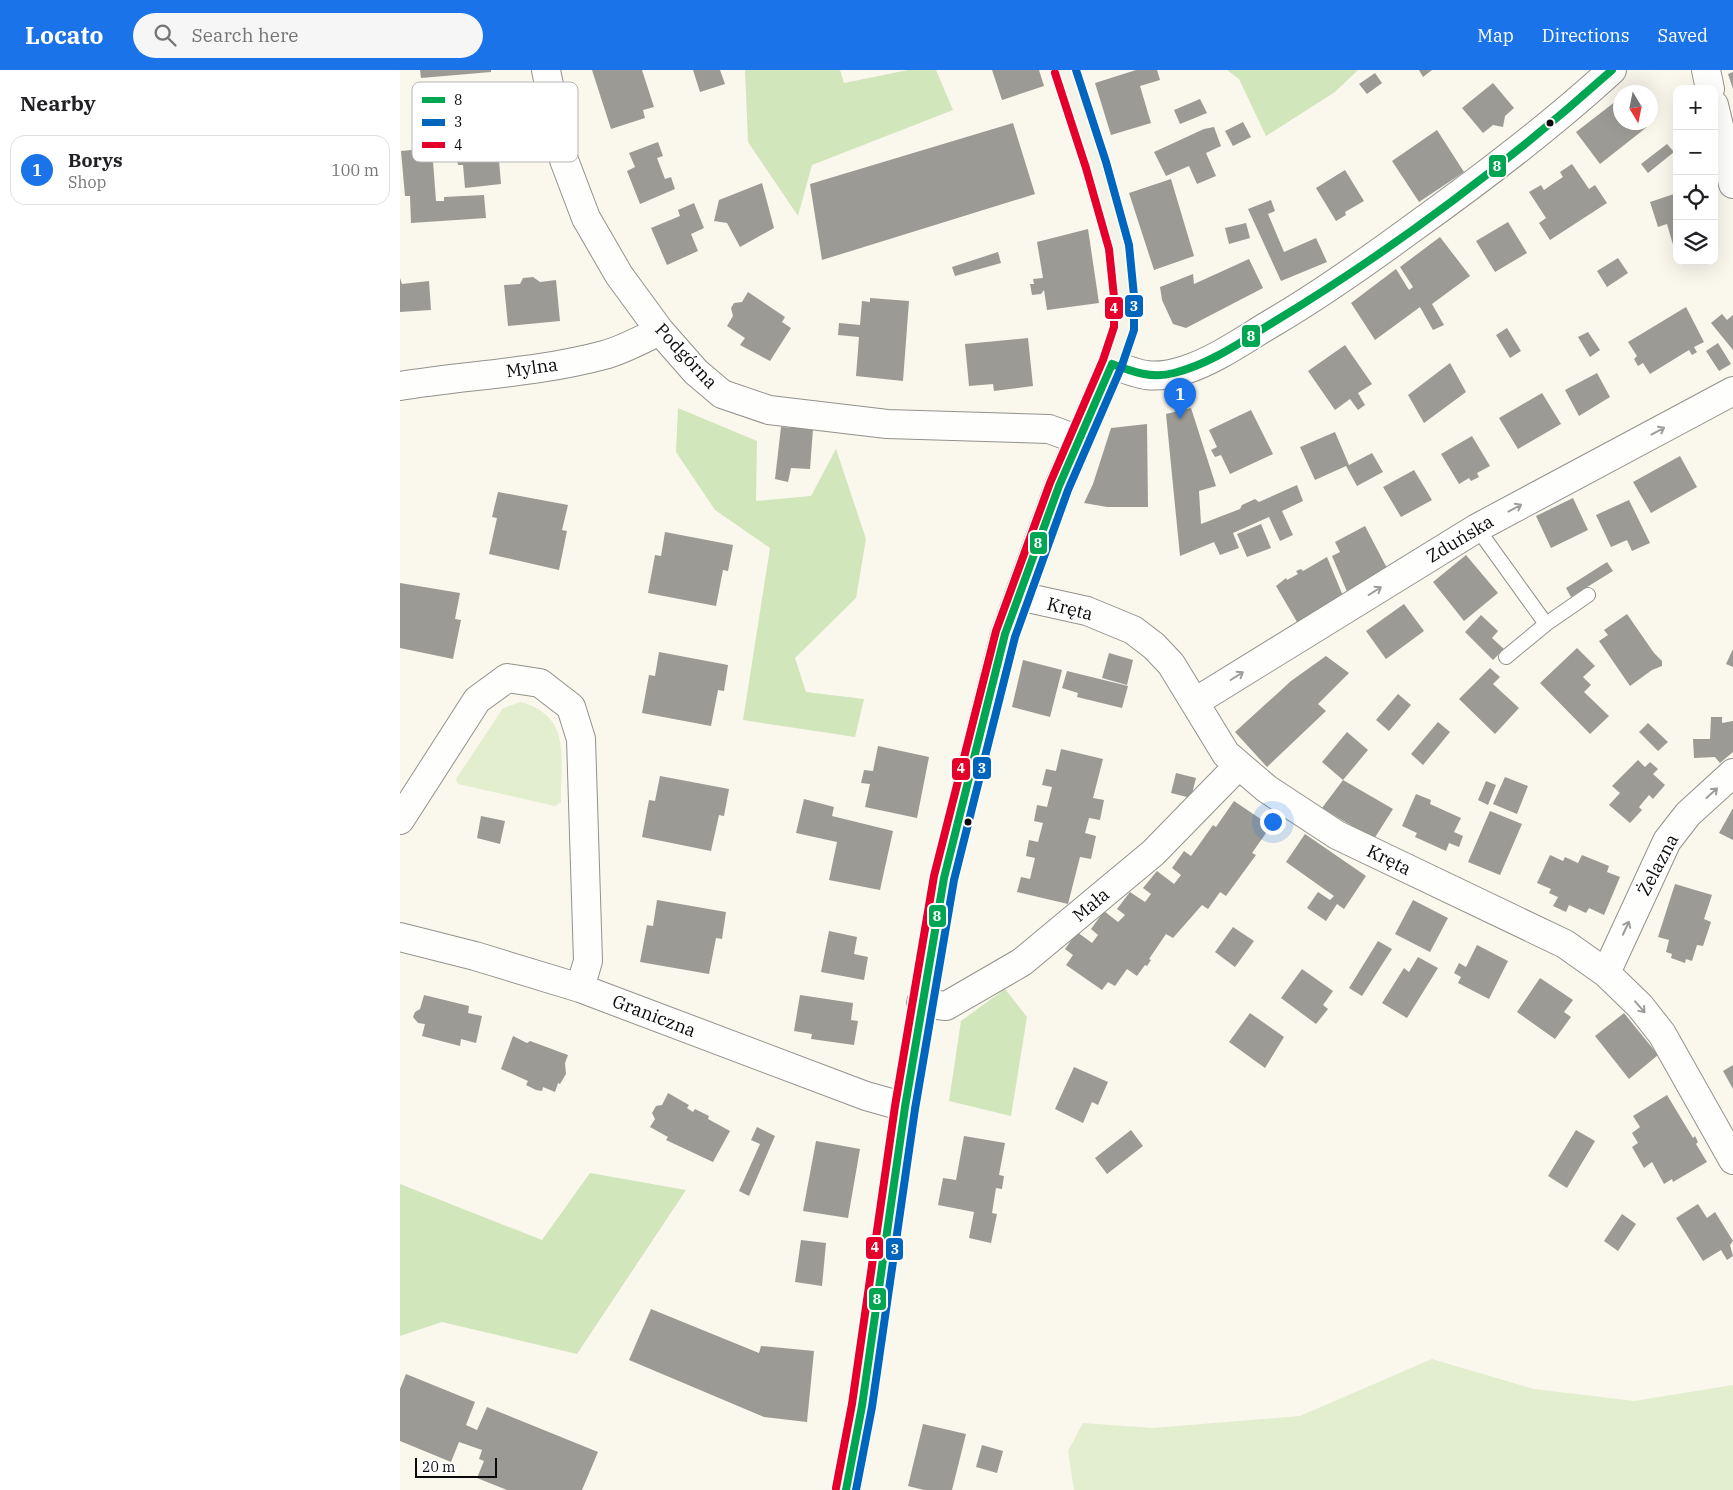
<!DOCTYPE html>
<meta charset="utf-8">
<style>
:root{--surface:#fff;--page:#f6f6f6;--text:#202124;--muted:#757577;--line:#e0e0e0;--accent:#1a73e8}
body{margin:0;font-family:"IBM Plex Serif",serif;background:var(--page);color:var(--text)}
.controls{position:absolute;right:15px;top:15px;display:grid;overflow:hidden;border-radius:10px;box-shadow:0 5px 20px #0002}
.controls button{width:45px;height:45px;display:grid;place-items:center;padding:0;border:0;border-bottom:1px solid var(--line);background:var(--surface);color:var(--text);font:25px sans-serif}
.compass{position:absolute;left:1213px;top:15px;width:45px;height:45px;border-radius:50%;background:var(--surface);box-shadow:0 5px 20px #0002;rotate:170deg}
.scale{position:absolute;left:15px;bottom:12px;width:82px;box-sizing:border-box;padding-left:5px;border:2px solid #0a0a0a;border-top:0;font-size:14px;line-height:18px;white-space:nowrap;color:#0a0a0a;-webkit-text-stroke:4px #fff;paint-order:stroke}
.you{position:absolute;left:872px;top:751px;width:18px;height:18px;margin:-12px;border:4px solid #fff;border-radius:50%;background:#1a73e8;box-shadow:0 0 0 8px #1a73e833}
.badge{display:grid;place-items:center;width:32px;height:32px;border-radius:50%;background:var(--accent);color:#fff;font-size:16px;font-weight:700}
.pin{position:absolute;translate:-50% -41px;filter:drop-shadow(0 1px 2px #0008)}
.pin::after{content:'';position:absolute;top:26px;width:18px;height:15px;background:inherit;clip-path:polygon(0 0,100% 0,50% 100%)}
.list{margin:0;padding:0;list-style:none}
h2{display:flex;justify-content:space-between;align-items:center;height:65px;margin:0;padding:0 20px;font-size:21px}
h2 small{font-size:16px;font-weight:400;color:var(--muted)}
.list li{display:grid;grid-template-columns:32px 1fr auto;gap:15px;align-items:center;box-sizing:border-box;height:70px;margin:0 10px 10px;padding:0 10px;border:1px solid var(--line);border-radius:15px}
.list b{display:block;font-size:19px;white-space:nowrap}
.list p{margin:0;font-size:16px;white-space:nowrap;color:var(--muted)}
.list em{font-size:16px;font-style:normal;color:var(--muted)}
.icon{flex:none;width:28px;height:28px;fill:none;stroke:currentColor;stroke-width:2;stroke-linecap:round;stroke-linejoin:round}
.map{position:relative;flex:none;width:1333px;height:1420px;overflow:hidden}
header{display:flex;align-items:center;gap:30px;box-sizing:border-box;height:70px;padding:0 25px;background:var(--accent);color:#fff}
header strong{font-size:24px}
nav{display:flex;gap:28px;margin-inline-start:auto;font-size:18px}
.search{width:350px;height:45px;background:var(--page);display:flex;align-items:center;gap:12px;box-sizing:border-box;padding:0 18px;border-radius:28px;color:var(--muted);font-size:19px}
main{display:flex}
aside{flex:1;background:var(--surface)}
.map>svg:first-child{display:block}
</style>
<header>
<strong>Locato</strong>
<div class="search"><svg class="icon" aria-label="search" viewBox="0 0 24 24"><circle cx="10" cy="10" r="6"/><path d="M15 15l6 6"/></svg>Search here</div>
<nav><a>Map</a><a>Directions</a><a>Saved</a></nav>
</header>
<main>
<aside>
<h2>Nearby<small></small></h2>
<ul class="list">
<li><span class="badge">1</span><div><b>Borys</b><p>Shop</p></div><em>100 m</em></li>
</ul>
</aside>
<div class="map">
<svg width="1333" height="1420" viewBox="0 0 1333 1420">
<rect width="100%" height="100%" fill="#faf7ed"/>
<path fill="#e2eece" d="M121,632C173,647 160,689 161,732L155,736L58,714L56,709L103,638Z
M1032,1289L1134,1319L1234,1331L1333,1315V1420H674L668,1381L683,1353L753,1358L900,1346Z"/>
<path fill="#d2e6bc" d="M345,0H440L444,13L508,0H536L553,40L412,95L398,146L348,72Z
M827,0H958L935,22L866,66L839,9Z
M278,338L357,371L356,431L411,426L436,379L466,469L456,528L395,588L406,622L464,629L455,667L343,650L370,478L315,440L276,382Z
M605,919L627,947L611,1046L549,1031L561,951Z
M190,1103L286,1120L177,1284L42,1252L0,1266V1114L142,1170Z"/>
<path fill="#9c9a94" d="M20,0H91V2L21,8Z
M192,0H242L254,37L243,40L245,48L211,59Z
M293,0H320L325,14L300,22Z
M592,0H639L644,16L602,30Z
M736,0H757L760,10L740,16L751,53L711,65L695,13Z
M1019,0H1032L1023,7Z
M1333,2V19L1328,4Z
M975,3L982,13L967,24L959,14Z
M1093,13L1114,38L1105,46L1103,57L1093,55L1083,63L1062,38Z
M1220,28V52H1243L1247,57L1200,94L1176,62Z
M800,29L807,43L780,54L774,40Z
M843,52L851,67L833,76L825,61Z
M613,53L635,124L422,190L410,114Z
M96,55L101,114L65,118L63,95H58L57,87H62L59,59Z
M814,57L821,76L806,83L816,106L797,114L789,96L766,106L754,82L804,59Z
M1037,60L1064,102L1019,132L992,91Z
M258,72L263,86L257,88L265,109L271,107L275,119L240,134L227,101L235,97L229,83Z
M1267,74L1274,82L1248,103L1241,94Z
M32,78L36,131H44V127L84,125L86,148L11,153L10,126H5L1,81Z
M1172,94L1189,119L1195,115L1207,133L1150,170L1139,153L1146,148L1129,122L1141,115L1144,120L1154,113L1163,107L1160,102Z
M945,100L964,131L945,142L946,145L936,151L916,118Z
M771,109L794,186L754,200L729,123Z
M362,113L374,158L340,177L327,153L314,151L319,130Z
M1277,123V185H1276L1267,154L1258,157L1250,132Z
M871,130L875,141L868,144L884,182L916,168L927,192L881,211L848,139Z
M294,133L304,158L291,164L298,181L267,195L251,158L280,146L278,140Z
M1108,152L1127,183L1095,202L1076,171Z
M846,153L850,168L829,174L825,158Z
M688,159L699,233L647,240L644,220L641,224L632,225L630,214H634L633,209L643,208L637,172Z
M1040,167L1070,206L1032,234L1044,255L1033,260L1020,237L975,270L951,233L996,199L1009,220L1013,217L1000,197Z
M598,182L601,193L555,206L552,197Z
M1218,188L1228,203L1207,217L1197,201Z
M849,189L863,218L786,258L773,254L762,230L760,217L793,204L794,214Z
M133,207L140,212L156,210L160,251L108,256L104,215L120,214L123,208Z
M0,208L2,214L29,211L31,240L0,242Z
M348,222L385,247L382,252L391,258L370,291L340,275L345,268L327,256L333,246L331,238L334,233L342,232Z
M470,228L509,231L503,311L456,306L459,267L438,265L439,253L460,255L462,231L470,232Z
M1286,237L1304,272L1294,277L1297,282L1292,285L1289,280L1250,304L1243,293L1238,296L1234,289L1237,286L1228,272Z
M1322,244L1327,250L1333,245V280L1311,253Z
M1107,258L1121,281L1110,288L1096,265Z
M1188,262L1200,280L1190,287L1178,267Z
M628,268L633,316L594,321L593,314L569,316L565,274Z
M1318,273L1331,294L1319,301L1306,281Z
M945,275L972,314L958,323L965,335L958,340L950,329L935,340L908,301Z
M1050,293L1066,322L1024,353L1008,325Z
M1197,303L1210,327L1179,346L1165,320Z
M1142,323L1161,354L1118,379L1099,348Z
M791,338L816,416L799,421L801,454L840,439L842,435L855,429L859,432L897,415L903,431L882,441L893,465L880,471L869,447L833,463L839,478L820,485L814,472L780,486L766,344Z
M851,340L873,384L830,404L821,385L815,387L811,380L817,377L809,360Z
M747,354L748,437H707L684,433L693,414L711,358Z
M381,357L413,359L410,399L391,398L388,412L375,409Z
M935,362L949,395L972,383L983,402L957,416L946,396L915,410L900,377Z
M1072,366L1090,396L1077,403L1079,407L1071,411L1069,408L1059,414L1041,384Z
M1280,386L1297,417L1251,443L1233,412Z
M1014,400L1032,430L1001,447L983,417Z
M98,422L168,435L162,460L167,461L159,500L89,484L97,448L92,447Z
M1173,428L1188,460L1151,478L1136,446Z
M1229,430L1250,473L1232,481L1227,470L1211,477L1196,445Z
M861,454L871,478L847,487L837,464Z
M965,456L988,500L948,524L932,486L940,482L935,472Z
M265,462L333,475L328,501L323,500L316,536L248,523L255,485L261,486Z
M1066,485L1098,523L1064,551L1033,512Z
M927,487L943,526L897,552L876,516L886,508L887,510L898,504L896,501L901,499L903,501Z
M1207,492L1213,501L1171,527L1166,518Z
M0,513L60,523L55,549L61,550L53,589L0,578Z
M1004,534L1024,561L986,589L966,561Z
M1227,544L1254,583L1262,591V596L1252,600L1230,616L1199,571L1208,565L1204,560Z
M1081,545L1098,561L1092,568L1104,579L1093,590L1065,562Z
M1177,578L1195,596L1183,607L1191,615L1184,622L1209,646L1190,664L1140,613Z
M1333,579V597L1326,594Z
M259,582L328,595L324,621L318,620L311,656L242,643L249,605L255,606Z
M709,583L733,590L727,615L702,608Z
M926,586L949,603L918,634L926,641L867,697L835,662L891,611Z
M623,590L662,600L650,647L612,637Z
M1090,598L1100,607L1093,614L1119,638L1095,664L1059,629Z
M667,601L728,616L722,638L677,627L678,623L662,618Z
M998,624L1011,635L989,661L976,650Z
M1311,647H1322V653L1333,651V682L1320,693L1315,687L1294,688L1293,669H1310Z
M1038,652L1050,662L1023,695L1011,684Z
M1248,653L1268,672L1258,681L1239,662Z
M947,662L968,680L943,710L993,739L974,769L922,738L943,710L922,692Z
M478,676L529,687L517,748L465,737L470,714L461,713L464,700L473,701Z
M661,679L703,689L693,728L704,730L700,750L689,748L685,763L696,766L691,789L680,787L668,834L617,822L621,807L630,809L635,788L626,786L629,770L638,772L643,753L634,751L637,735L647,737L652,717L642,715L646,699L656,701Z
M1238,690L1245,697L1250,692L1258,699L1253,704L1265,715L1253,729L1249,725L1239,737L1242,740L1230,753L1209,735L1220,723L1212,716Z
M776,703L796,708L791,728L771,723Z
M260,706L329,719L324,746L319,745L311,781L242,767L249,730L255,731Z
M1105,707L1128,716L1117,744L1093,734Z
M1086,711L1096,715L1088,735L1078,730Z
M1016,724L1031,730L1030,734L1061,748L1054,762L1063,766L1059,777L1049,773L1046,781L1015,767L1017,763L1002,756Z
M404,729L434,737L432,746L493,761L480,820L429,810L437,772L396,763Z
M834,731L871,756L852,783L856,785L826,826L820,822L808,839L802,835L773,868L766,864L749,889L751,890L747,896L745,895L737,906L727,899L715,916L708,912L702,920L666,895L673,885L665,879L677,862L692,873L698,865L691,859L704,841L718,852L725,845L717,839L730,822L745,832L751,824L743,818L757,801L774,814L781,805L772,798L784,781L791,786L813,755L816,757Z
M1333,738V770L1319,763Z
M1090,741L1122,754L1100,805L1068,792Z
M81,746L105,751L100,774L77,768Z
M905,764L966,806L944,839L937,834L926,851L907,838L918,822L930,830L934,826L886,792Z
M1150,785L1163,791L1165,787L1178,793L1182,785L1209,796L1207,802L1220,807L1204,845L1189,838L1186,843L1169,835L1166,842L1153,836L1158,827L1149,823L1151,819L1137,813Z
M1275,814L1312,825L1304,849L1311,852L1303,876L1297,875L1292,891L1286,889L1285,893L1271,888L1272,884L1266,882L1269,870L1258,867Z
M257,830L326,842L322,869L316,868L309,904L240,892L247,855L253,856Z
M1013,830L1048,848L1030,882L995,864Z
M833,857L854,871L835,897L815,882Z
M429,861L457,867L454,884L468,887L464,910L421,902Z
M978,871L992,879L962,926L949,918Z
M1077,875L1108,891L1089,929L1058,913L1061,907L1054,903L1059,893L1066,897Z
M1018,887L1038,898L1007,948L982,933L1004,898L1009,902Z
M902,899L933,921L923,935L928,939L916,954L881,928Z
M1140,908L1173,930L1164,942L1171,947L1155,969L1117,942Z
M24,925L69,936L68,943L82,946L76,973L61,969L60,976L22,966L25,954L18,953L13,947L15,942L20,939Z
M400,925L453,933L451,950L458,951L454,975L411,969L412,964L394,961Z
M850,943L884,967L865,998L829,972Z
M1224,943L1258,985L1229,1009L1195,966Z
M113,966L127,973L130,971L168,985L165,993L166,1004L160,1014L158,1013L155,1022L143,1017L142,1021L136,1020L126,1015L128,1011L101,999Z
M1333,995V1019L1323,1001Z
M674,997L708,1012L698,1035L692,1032L683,1053L655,1039Z
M268,1023L289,1035L287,1038L293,1042L295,1039L309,1046L308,1049L330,1061L313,1092L266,1070L268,1067L250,1057L255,1049L252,1043L256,1036L262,1035Z
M1267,1025L1293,1068L1295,1066L1298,1072L1296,1074L1307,1092L1273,1112L1272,1109L1264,1114L1252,1092L1244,1098L1232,1077L1238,1073L1232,1063L1240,1057L1233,1046Z
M357,1057L375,1066L349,1126L339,1121L360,1074L351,1070Z
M731,1060L743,1076L707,1104L695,1088Z
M1176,1060L1195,1071L1167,1118L1148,1106Z
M564,1066L605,1073L599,1105L604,1106L602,1119L596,1118L592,1143L597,1144L591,1173L569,1168L574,1142L538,1135L543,1108L556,1110Z
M416,1071L460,1079L448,1148L403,1141Z
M1298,1134L1307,1148L1315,1142L1333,1171L1330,1175L1333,1186L1327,1190L1321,1180L1303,1191L1276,1148Z
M1222,1144L1236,1154L1218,1181L1204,1171Z
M401,1170L426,1173L422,1216L395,1212Z
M251,1239L359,1283L361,1276L414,1281L407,1352L364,1347L229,1290Z
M6,1304L75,1332L66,1355L77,1360L87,1337L198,1382L182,1420H107L77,1408L84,1391L79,1389L82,1380L59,1372L51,1392L0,1371V1319Z
M523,1354L566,1364L552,1420H524L508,1416Z
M582,1375L603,1381L597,1403L576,1397Z"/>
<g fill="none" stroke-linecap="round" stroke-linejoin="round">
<defs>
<path id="lane" d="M1077,458L1146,554
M1106,587L1146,554L1188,525"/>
<path id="street" d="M146,0L164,90L186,148L219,205L260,261L296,302L322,324L369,340L487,354L649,359L679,370
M1306,0L1310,19
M1314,35L1333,114
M712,294C741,306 754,310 785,300C816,290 845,269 872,253C920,225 965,193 1010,160C1080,110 1149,58 1212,0
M0,316C68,305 137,303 204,285C223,280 242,269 260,261
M619,526L687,541L733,560L754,576L771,594L826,684L867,719L937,765L1165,874L1206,903L1240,936L1262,964L1333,1090
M795,632L1077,458L1333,321
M0,750L77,630L107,608L140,613L171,637L181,669L188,891L180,918
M0,867L75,886L180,918L466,1026L505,1037
M1206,903L1267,771L1288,744L1333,703
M521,933L546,936L622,892L753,783L838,696"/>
<path id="secondary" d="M446,1420L462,1336L505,1037L544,808L605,564L659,416L712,294L724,259V227L719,177L696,95L665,0"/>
</defs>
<use href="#lane" stroke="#92918c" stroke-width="16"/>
<use href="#street" stroke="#92918c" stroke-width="30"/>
<use href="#secondary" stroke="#898783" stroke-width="30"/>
<use href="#lane" stroke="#fefefc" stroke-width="14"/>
<use href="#street" stroke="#fefefc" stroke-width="28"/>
<use href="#secondary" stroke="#f4f3e8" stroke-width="28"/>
<defs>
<path id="bus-1" d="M712,294C733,302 752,309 774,303C810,294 841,272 872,253C991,181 1108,93 1212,0
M446,1420L462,1336L505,1037L544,808L605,564L659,416L712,294"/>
<path id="bus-2" d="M456,1420L472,1337L515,1039L554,810L615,567L668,420L721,298L734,260V226L729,175L706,92L676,0"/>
<path id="bus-3" d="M436,1418L452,1334L495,1036L534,806L596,561L650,413L703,290L714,257V227L709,179L686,98L655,3"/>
</defs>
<use href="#bus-1" stroke="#fff" stroke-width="11"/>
<use href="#bus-2" stroke="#fff" stroke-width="11"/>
<use href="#bus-3" stroke="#fff" stroke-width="11"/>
<use href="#bus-1" stroke="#00a651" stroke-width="8"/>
<use href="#bus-2" stroke="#0065bd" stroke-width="8"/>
<use href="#bus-3" stroke="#e4002b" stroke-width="8"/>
</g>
<defs><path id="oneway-shaft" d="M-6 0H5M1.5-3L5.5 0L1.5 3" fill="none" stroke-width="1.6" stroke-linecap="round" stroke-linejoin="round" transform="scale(1.25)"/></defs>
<g stroke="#9c9c9b">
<use href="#oneway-shaft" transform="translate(1258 361) rotate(-28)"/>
<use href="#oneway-shaft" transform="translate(1115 438) rotate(-28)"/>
<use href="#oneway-shaft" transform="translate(975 521) rotate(-32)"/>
<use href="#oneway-shaft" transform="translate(837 606) rotate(-32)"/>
<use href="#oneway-shaft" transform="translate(1312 723) rotate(-42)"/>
<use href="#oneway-shaft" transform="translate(1226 858) rotate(-65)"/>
<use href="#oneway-shaft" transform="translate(1240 937) rotate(49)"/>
</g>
<g fill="#0a0a0a" stroke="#fff" stroke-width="2">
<circle cx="1150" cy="53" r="4.5"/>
<circle cx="568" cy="752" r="4.5"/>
</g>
<g text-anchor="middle" stroke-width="5" stroke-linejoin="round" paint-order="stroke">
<g font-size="18" fill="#0a0a0a" stroke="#fff">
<text transform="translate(286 286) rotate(47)" y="6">Podgórna</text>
<text transform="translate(132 298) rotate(-8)" y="6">Mylna</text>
<text transform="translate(1060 469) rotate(-31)" y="6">Zduńska</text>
<text transform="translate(670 539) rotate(14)" y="6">Kręta</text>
<text transform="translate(989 790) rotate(26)" y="6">Kręta</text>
<text transform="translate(1258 795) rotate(-62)" y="6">Żelazna</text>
<text transform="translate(691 835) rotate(-40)" y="6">Mała</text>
<text transform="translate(254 946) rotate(21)" y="6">Graniczna</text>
</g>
</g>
<rect x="12" y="12" width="166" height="80" rx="8" fill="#fff" stroke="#b6b6b6" stroke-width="1"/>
<rect x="22" y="27" width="23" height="6" fill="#00a651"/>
<rect x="22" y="49" width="23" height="7" fill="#0065bd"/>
<rect x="22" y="72" width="23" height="6" fill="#e4002b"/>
<g font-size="14" fill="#0a0a0a">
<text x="54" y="35">8</text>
<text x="54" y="57">3</text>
<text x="54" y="80">4</text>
</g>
<g stroke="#fff" stroke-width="2">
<rect x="1088" y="84" width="19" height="24" rx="5" fill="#00a651"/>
<rect x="724" y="224" width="20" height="24" rx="5" fill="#0065bd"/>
<rect x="704" y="226" width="20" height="24" rx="5" fill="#e4002b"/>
<rect x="841" y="254" width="20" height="24" rx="5" fill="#00a651"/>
<rect x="629" y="461" width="19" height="24" rx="5" fill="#00a651"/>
<rect x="572" y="686" width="20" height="24" rx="5" fill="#0065bd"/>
<rect x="551" y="687" width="20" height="24" rx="5" fill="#e4002b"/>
<rect x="528" y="834" width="19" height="24" rx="5" fill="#00a651"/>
<rect x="465" y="1166" width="19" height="24" rx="5" fill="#e4002b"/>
<rect x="485" y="1167" width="19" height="24" rx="5" fill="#0065bd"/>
<rect x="468" y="1217" width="19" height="24" rx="5" fill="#00a651"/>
</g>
<g font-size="14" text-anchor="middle" font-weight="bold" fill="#fff">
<text x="1097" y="101">8</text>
<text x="734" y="241">3</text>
<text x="714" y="243">4</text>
<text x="851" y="271">8</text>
<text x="638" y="478">8</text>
<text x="582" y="703">3</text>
<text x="561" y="703">4</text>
<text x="537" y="851">8</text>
<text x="475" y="1182">4</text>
<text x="495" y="1184">3</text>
<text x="477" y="1234">8</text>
</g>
</svg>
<div class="controls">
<button>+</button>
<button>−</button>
<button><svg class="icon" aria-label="locate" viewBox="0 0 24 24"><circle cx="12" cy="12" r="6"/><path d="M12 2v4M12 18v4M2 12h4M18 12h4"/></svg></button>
<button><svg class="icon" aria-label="layers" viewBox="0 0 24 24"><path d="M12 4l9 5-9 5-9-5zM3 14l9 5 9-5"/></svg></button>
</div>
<svg class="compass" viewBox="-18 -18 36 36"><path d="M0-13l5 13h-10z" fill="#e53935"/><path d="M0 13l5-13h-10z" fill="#757577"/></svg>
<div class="scale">20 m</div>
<div class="you"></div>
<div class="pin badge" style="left:780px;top:349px">1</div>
</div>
</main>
